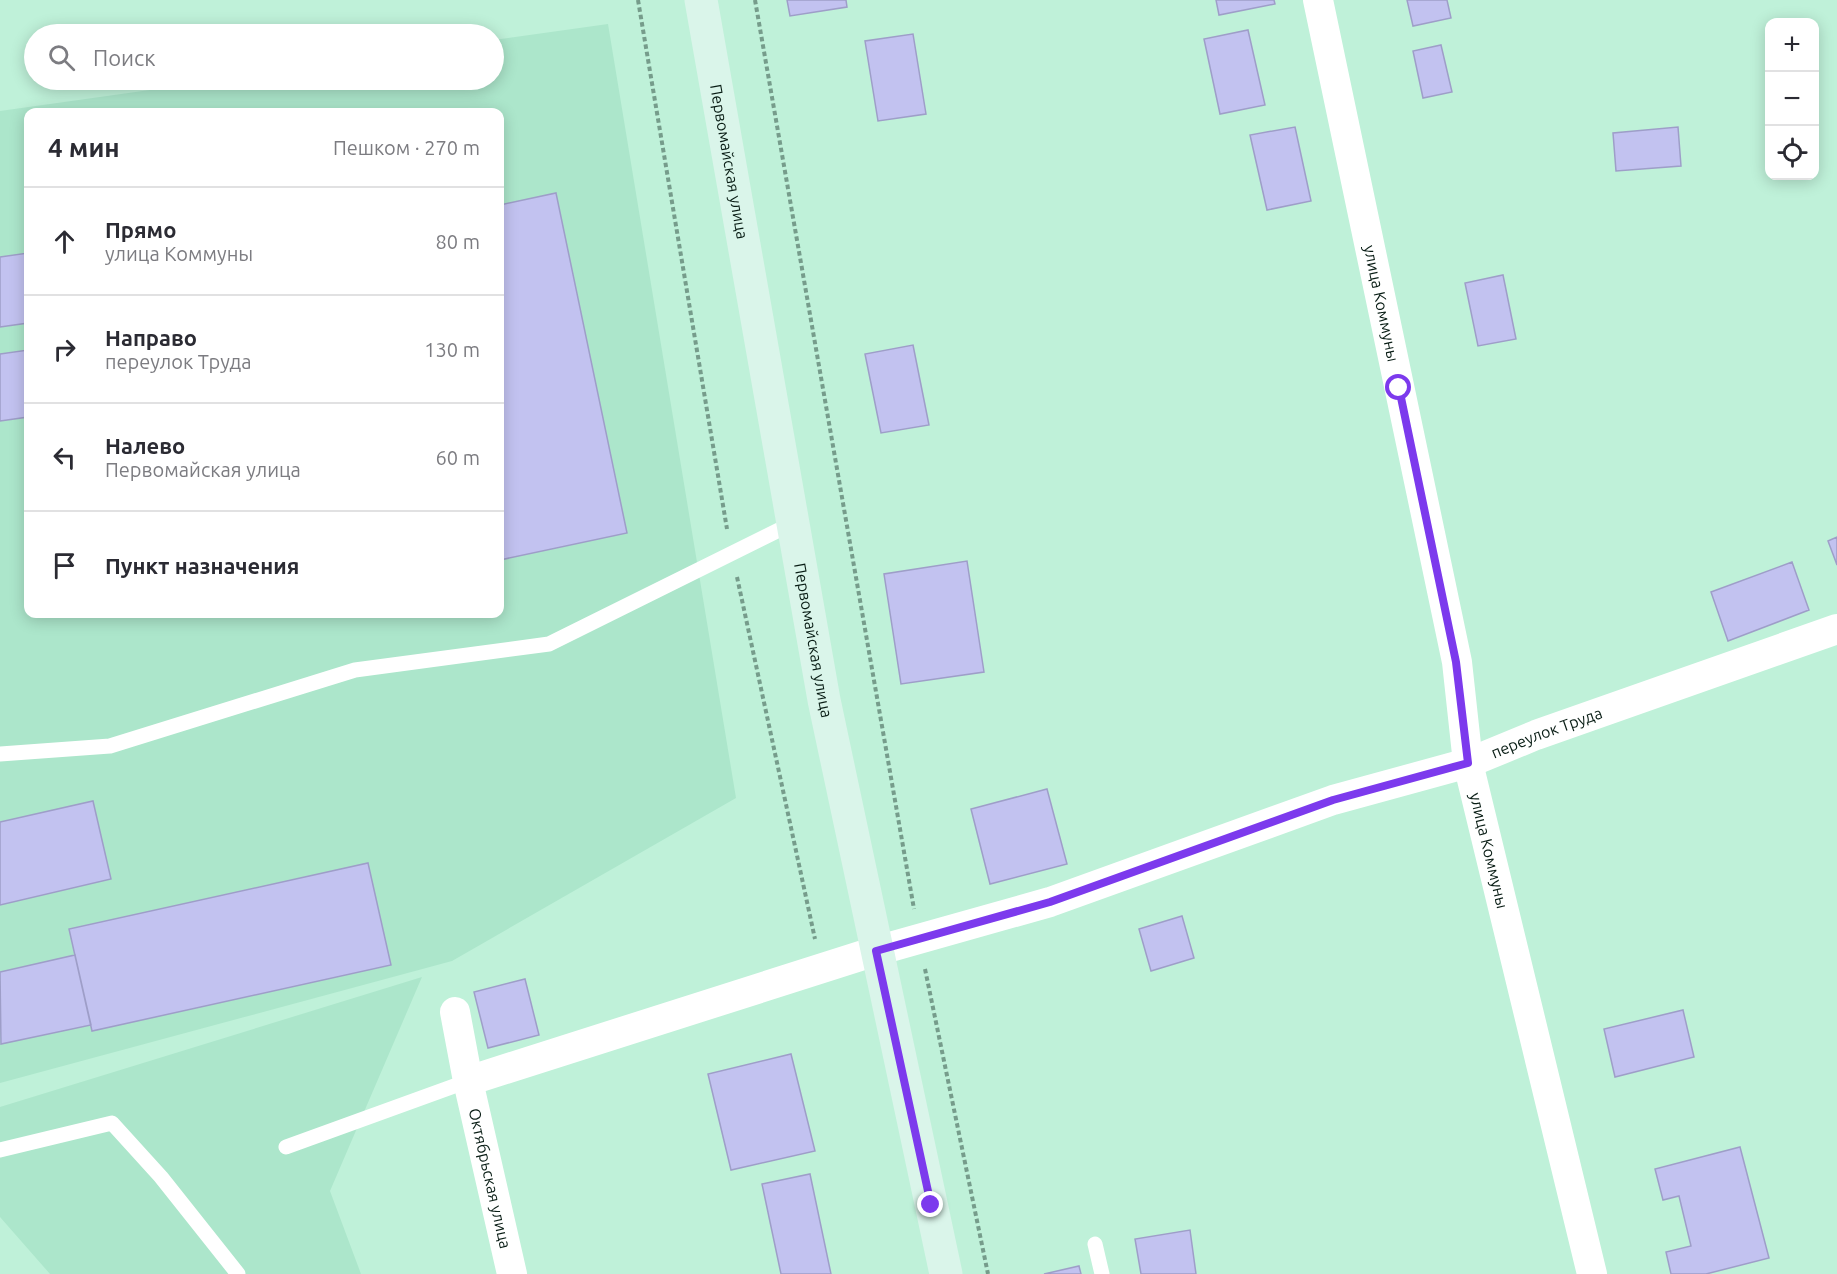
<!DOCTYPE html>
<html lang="ru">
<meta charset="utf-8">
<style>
:root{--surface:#fff;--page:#f7f7f7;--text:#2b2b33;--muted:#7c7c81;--line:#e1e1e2}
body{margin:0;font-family:Ubuntu,sans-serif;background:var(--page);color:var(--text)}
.controls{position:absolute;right:18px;top:18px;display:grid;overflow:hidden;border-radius:12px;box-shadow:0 3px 15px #0003}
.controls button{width:54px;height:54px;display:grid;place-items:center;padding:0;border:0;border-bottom:2px solid var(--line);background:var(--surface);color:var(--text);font:30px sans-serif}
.stop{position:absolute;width:18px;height:18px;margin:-14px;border:4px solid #7c3aed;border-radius:50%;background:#fff}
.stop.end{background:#7c3aed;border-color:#fff;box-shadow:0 2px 6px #0008}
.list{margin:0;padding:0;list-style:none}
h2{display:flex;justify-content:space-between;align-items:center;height:78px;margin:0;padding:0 24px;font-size:26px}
h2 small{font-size:20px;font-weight:400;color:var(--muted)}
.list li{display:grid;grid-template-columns:39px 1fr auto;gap:18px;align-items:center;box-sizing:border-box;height:108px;padding:0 24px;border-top:2px solid var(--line)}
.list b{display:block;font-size:22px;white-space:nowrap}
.list p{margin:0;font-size:20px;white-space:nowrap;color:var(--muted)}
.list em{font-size:20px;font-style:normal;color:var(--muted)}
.icon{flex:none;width:33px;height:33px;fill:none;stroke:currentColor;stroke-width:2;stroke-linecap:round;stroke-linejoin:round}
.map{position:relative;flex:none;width:1837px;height:1274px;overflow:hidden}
.search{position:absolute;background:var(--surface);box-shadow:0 3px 15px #0003;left:24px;top:24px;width:480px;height:66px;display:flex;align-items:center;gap:15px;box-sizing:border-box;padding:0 21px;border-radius:33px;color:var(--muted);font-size:22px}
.panel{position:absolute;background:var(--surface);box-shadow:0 3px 15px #0003;left:24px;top:108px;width:480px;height:510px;border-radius:12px}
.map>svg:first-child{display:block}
</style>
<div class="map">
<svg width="1837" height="1274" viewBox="0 0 1837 1274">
<rect width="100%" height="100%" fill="#bff1d9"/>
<path fill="#ace6cb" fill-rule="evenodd" d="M608,24L736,798L452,961L0,1083V111L221,80H494V40ZM28,112H500V614H28Z
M422,977L330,1191L361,1274H50L0,1217V1107Z"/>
<path fill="#c2c2f0" stroke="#9e9ec8" stroke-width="1.5" d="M787,0H846L847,7L790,16Z
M1216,0H1274L1275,4L1219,15Z
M1407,0H1447L1451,18L1413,26Z
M1248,30L1265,105L1220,114L1204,39Z
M913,34L926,114L878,121L865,41Z
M1441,45L1452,92L1423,98L1413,51Z
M1295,127L1311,201L1267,210L1250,135Z
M1678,127L1681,166L1616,171L1613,133Z
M556,193L627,533L500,560V205Z
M28,253V323L0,327V257Z
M1503,275L1516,339L1478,346L1465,283Z
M913,345L929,425L881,433L865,354Z
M28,350V417L0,421V354Z
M1837,537V565L1828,541Z
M967,561L984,672L901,684L884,574Z
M1792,562L1809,610L1728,641L1711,592Z
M1047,789L1067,864L990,884L971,809Z
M93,801L111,879L0,905V822Z
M368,863L391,965L92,1031L69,929Z
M1182,916L1194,958L1151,971L1139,929Z
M75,955L91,1025L1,1044L0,972Z
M525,979L539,1035L488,1048L474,992Z
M1683,1010L1694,1057L1615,1077L1604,1029Z
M791,1054L815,1151L731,1170L708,1074Z
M1740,1147L1769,1258L1706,1274H1671L1666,1252L1691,1246L1679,1196L1663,1200L1655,1169Z
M810,1174L831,1274H781L762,1184Z
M1190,1230L1196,1274H1141L1135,1239Z
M1079,1266L1081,1274H1044Z"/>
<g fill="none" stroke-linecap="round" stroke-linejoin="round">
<path stroke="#769c8b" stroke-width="4" stroke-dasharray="4.5 3" stroke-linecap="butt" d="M638,0L727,529
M755,0L914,909
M737,577L815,939
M925,969L988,1274"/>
<path stroke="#fff" stroke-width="15" d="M0,754L110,746L355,670L549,644L793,523
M286,1147L468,1081
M0,1150L112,1123L161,1177L238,1274
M1095,1244L1102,1274"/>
<g stroke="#fff" stroke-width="30">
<path id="s1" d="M1318,0L1457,662L1468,763L1592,1274"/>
<path id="s2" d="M455,1012L468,1081L512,1274"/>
<path id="s3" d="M468,1081L876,951L1050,902L1333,800L1468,763L1536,735L1837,629"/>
</g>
<path stroke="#daf5ea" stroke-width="33" id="s4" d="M701,0L824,700L946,1274"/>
</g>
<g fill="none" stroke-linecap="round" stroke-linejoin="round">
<path stroke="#7c3aed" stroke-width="8" d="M931,1205L876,951L1050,902L1333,800L1468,763L1456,662L1399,388"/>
</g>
<g text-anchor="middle" stroke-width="4.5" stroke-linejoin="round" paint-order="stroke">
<g font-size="16" fill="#091d15" stroke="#fff">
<text dy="6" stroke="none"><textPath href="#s4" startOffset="164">Первомайская улица</textPath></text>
<text dy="6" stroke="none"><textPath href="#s1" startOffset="310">улица Коммуны</textPath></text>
<text dy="6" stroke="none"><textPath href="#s4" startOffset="650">Первомайская улица</textPath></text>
<text dy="6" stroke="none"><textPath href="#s3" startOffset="1134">переулок Труда</textPath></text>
<text dy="6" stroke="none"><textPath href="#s1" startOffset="868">улица Коммуны</textPath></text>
<text dy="6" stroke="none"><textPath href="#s2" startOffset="170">Октябрьская улица</textPath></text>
</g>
</g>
</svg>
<div class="controls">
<button>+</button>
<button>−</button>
<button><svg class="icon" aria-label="locate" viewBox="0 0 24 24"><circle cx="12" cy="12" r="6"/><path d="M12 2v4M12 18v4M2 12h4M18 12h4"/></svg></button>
</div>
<div class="stop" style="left:1399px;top:388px"></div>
<div class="stop end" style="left:931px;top:1205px"></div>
<div class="search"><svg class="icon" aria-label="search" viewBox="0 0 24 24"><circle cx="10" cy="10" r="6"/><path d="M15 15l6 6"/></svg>Поиск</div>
<section class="panel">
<h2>4 мин<small>Пешком · 270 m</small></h2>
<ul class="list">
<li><svg class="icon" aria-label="ahead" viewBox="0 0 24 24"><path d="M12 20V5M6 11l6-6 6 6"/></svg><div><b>Прямо</b><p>улица Коммуны</p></div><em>80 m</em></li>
<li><svg class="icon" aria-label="right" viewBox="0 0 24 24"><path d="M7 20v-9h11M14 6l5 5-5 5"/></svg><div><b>Направо</b><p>переулок Труда</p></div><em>130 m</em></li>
<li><svg class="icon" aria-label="left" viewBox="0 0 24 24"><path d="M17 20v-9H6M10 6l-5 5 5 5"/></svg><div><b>Налево</b><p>Первомайская улица</p></div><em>60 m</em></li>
<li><svg class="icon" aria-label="arrive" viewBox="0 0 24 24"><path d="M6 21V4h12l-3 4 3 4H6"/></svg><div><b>Пункт назначения</b></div></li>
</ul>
</section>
</div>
